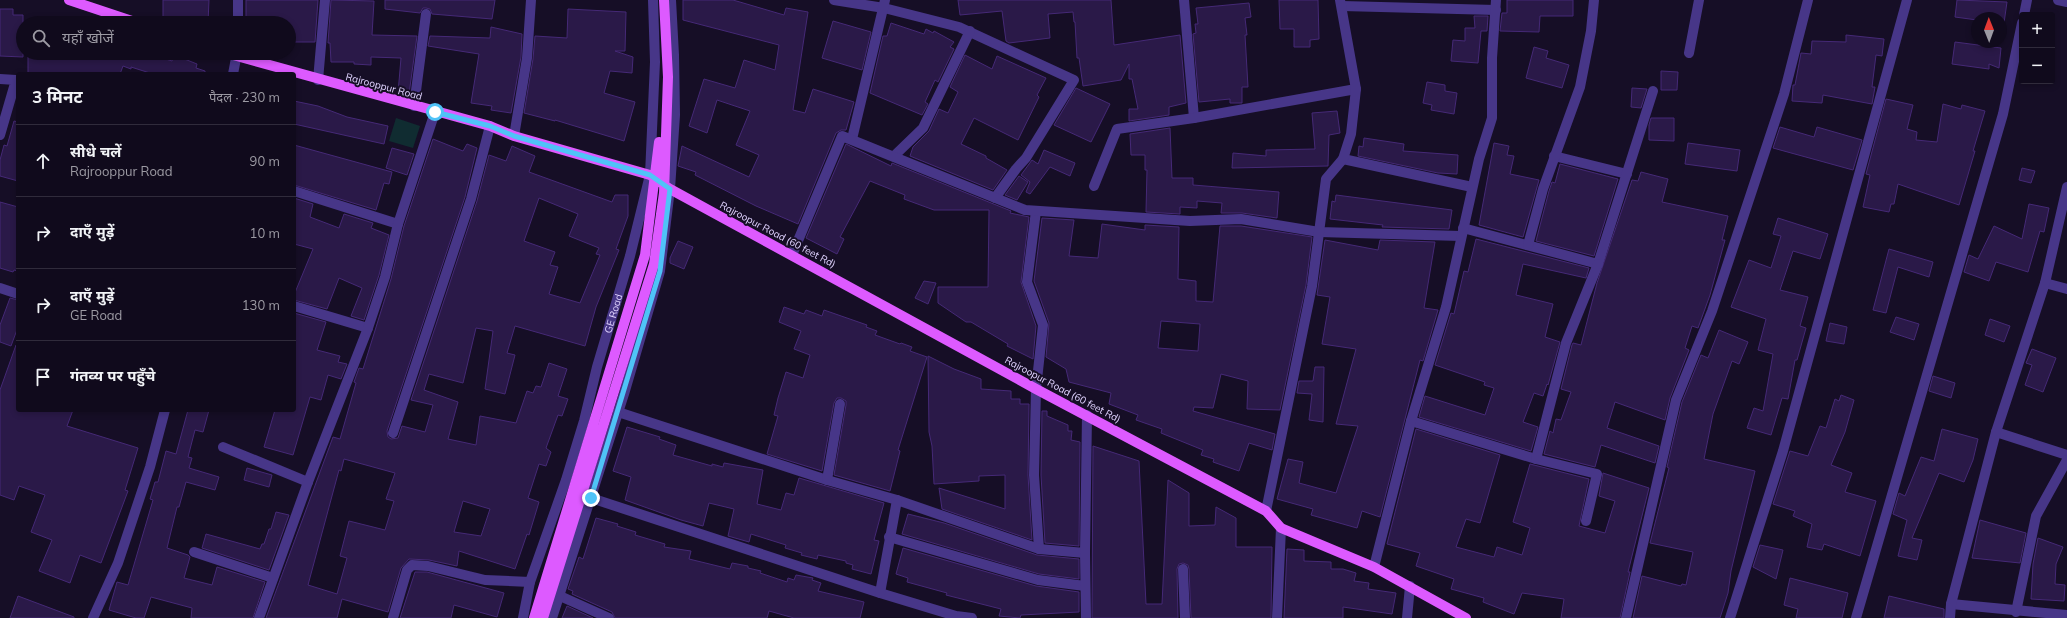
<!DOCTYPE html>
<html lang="hi">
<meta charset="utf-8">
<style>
:root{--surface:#100a1c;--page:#1e1829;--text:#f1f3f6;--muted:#9c9aa3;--line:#302b3b}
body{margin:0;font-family:Mulish,"Noto Sans Devanagari",sans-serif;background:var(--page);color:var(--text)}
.controls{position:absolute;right:12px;top:12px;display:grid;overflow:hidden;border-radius:4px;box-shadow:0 2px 6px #0003}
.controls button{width:36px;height:36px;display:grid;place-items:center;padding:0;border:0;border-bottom:1px solid var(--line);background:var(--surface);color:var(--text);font:20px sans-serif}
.compass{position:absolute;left:1971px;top:12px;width:36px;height:36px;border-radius:50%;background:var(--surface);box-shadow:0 2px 6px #0003;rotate:359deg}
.stop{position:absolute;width:12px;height:12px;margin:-9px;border:3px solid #4fc3f7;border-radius:50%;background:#fff}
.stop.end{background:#4fc3f7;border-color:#fff;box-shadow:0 1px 4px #0008}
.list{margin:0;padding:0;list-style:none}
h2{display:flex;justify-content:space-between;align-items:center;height:52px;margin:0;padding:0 16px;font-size:17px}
h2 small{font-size:13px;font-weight:400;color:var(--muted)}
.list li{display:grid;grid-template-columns:26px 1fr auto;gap:12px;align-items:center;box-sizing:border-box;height:72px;padding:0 16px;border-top:1px solid var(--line)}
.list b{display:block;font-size:15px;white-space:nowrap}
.list p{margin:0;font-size:13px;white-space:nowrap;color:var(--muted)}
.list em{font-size:13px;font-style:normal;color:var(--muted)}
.icon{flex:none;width:22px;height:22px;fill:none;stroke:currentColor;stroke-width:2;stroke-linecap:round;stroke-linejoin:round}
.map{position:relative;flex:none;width:2067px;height:618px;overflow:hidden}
.search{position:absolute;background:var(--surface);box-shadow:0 2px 6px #0003;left:16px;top:16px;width:280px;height:44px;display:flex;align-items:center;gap:10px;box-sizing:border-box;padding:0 14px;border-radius:22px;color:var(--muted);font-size:15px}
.panel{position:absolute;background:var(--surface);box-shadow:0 2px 6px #0003;left:16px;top:72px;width:280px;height:340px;border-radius:4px}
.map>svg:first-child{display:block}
</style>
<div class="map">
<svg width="2067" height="618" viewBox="0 0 2067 618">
<rect width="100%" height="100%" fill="#160e26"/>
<path fill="#102c31" d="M396,118L420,126L413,148L389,141Z"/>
<path fill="#2a1948" stroke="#452976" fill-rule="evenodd" d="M163,0H209L208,23L163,21Z
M246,0H318L315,42H289V23H246Z
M331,0L374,1L372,35L417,36L409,94L398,93L401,58L371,57V65L354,64V62H331L330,43H328Z
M385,0H495L492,19L432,14L430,9L426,8H423L420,13L385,9Z
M683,0H733L784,15L786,8L808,12L793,110L805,113L813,89L854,102L846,130H841L836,133L798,224L756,206L695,175L696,172L678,166L682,146L749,177L759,155L736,145L750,111L717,100L707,133L689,126L704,79L735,88L744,60L775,70L779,45L683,20Z
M958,0H1111L1114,45L1180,35L1186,103L1169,107V115L1129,121V109H1138L1132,79H1129V64L1121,80L1083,86L1079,58H1077L1075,22H1074L1073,12L1048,14L1050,38L1009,43L1006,41L1002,11L960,15Z
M1279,0H1318L1319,39L1310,40V47H1294V29H1280Z
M1507,0H1573V16H1540L1539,32L1500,31L1502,13H1507Z
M1957,0L2007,2L2004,23H2001V18H1977V20L1955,17Z
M1249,3L1251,17L1245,18L1247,35H1245L1248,87H1242V103H1230V99L1199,102L1193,34L1196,33L1195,24H1198L1196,8Z
M0,9H13V15H23V57L0,56Z
M568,9L626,12L625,51H615L633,57L632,73L610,71L604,93L635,102L624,141L555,120V121L524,113L533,59L535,36L567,38Z
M1474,16H1488L1487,31H1481L1478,63L1451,61L1453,40L1465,41V28H1475Z
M833,21L871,32L862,70L822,58Z
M891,23L924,34L926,29L933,33L934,31L954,42L950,47L954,49L938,82L935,80L925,102L928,104L922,115L870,93L883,36H887Z
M491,27L522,34L521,57L511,113L491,110L492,106L471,103L479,54L428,46L430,36L490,38Z
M1846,35L1884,39L1882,56L1876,55L1872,87H1875L1872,104L1823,95L1822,103L1792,101L1793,85H1795L1801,53L1811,54L1812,41L1846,42Z
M1955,42L2001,48L1999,68L1989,64V69L1952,64Z
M1534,47L1548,51L1546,58L1569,65L1562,88L1526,78Z
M28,53H147L172,61L174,56L182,58L197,64L196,68L205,71V74H153L131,67V69L123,66L120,74H28Z
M965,55L992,69L997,56L1046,78L1037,95L1039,97L1018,140L974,118L961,144L986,156V158L1007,170L993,190L910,156L913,147L929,131L939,109L948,113L958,92L950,87Z
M1661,71L1678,72L1677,90H1661Z
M1427,82L1445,85V91L1457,93L1454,114L1431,110L1432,105L1423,103Z
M1076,88L1110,104L1091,142L1054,125Z
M1632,88L1647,89L1641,108L1631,107Z
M1886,99L1913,105L1907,129L1917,132L1916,140L1937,142L1943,104L1961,109L1962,105L1985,111L1973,151H1975L1959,205L1898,184L1894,204H1891L1889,212L1863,207L1870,175L1866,174Z
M294,101L318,106L347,117L388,126L384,144L294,124Z
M1337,111L1340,133L1329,135L1328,166L1232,168L1233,153L1266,156V150L1315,149L1312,113Z
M1651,118H1674V141L1649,140V125Z
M14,121L18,122V181L0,176V160L4,145L7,146Z
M1780,127L1814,137L1817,127L1862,140L1853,170L1773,148Z
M1170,128L1172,178H1193V185L1279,192L1277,218L1242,213H1221L1222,203L1197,201V208L1180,207V214L1146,212L1147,170H1145V155H1131L1130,134Z
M1364,138L1404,144L1403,151L1458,155L1457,174L1438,173L1358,156L1359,146L1363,147Z
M433,139L463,151L467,144L477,148L465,197L387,431L388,437L391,439L398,438L402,426L425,432L433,405L411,400L477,201L489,155L506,161L512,146L535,156L529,172L612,202L615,195H628V216L616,249L619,250L596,307L585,346L515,326L507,353L515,355L505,394L485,389L493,331L476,328L463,383L429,374L424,390L458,402L448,439L476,445L480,416L516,423L527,391L533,393L536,386L541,387L549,363L567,369L558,396L568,399L562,416L558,415L546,448L551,452L546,466L539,464L528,498L539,502L529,535L527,534L515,569L459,551L457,566L429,560L409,559L401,568L388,612L342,599L337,618H266L333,437L340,439L356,383L354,382L359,368L363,369L391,279L404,226ZM539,198L578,214L569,236L599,248L596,254L600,255L580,303L549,294L558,267L550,265L555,252L524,241ZM344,459L395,473L386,499L394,501L385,530L349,521L340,556L347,558L337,594L308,585L339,470L341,471ZM463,501L490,509L481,536L454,532Z
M1494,143L1509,146L1507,155L1514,156L1510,174L1539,180L1523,237L1479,225Z
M1688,143L1740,150L1737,171L1685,164Z
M846,144L891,166L892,163L1011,211L1010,213L1029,217L1021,282L1036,326L1033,359L1007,346L1008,344L971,322H966L938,303V287H988L989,210H934L904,199L905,195L870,181L840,237L844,239L837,254L806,238Z
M294,145L392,172L389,184L384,183L376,210L294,185Z
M392,148L414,154L407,175L386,168Z
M1044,150L1075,163L1070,176L1050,167L1030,194L1026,192L1030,182L1021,175L1032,160L1038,164Z
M1560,164L1618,179L1594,256L1536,241L1549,191L1552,182L1555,183Z
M2022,168L2035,171L2031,183L2019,180Z
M1641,172L1668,179L1662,202L1728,216L1722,240H1725L1710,295L1698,328L1692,326L1685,348L1689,350L1670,398L1665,420L1615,402L1607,428L1659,446L1655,463L1601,445L1595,467L1544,454L1550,431L1553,433L1556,419L1561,420L1571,392L1561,389L1572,345L1573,343L1581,345L1597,283L1632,180L1638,181Z
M1019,176L1028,182L1017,200L1005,195Z
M1336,195L1452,210L1449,229L1382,227L1383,225L1330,219L1332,201L1335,202Z
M294,198L313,204L310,217L339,228L344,214L373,223L371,228L389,235L379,275L364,320L351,316L362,288L339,278L327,309L294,300V295L313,249L294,244Z
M0,202L18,207V271L14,270L13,272L0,268Z
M2029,204L2049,208L2044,232L2040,231L2028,272L1996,262L1989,281L1964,272L1969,255L1978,259L1994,226L2022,239Z
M1042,218L1074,220L1069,256L1098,258L1102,224L1145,230V225L1179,227L1178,279L1196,281V301L1213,302L1220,226H1241L1312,237L1306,285L1280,410L1247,409L1248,381L1221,374L1213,408L1194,407L1193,411L1275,434L1272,450L1249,443L1239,471L1213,462L1214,459L1201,455L1203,450L1161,433L1162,429L1136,420L1138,415L1109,404L1111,393L1069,382L1066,369L1046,357L1049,323L1034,281ZM1161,321L1200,324L1198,351L1158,348Z
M1778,218L1828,234L1820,259L1793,251L1780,290L1808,297L1800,326L1806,328L1797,360H1795L1788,399L1782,398L1771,435L1747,428L1754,408L1763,411L1773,354L1758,350L1766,319L1731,307L1749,260L1771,268L1781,236L1773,234Z
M1476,239L1589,268L1586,278L1523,264L1516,295L1553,304L1545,337L1560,342L1548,385L1547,384L1543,396L1534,393L1523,422L1538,427L1531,451L1419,417L1425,396L1485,415L1494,388L1484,385L1485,382L1435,365L1451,313L1454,314L1464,271L1468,272Z
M1325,240L1378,250L1380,240L1435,242L1424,308L1438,310L1423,361L1420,360L1380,517L1362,511L1357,528L1311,515L1313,509L1277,499L1288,459L1303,462L1299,483L1336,493L1358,426L1336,424L1356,349L1322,344L1330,297L1317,295Z
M678,241L693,247L684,269L670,263V258Z
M1889,249L1933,262L1929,277L1898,267L1886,313L1873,310Z
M924,281L936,283L928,304L915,298Z
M10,298L18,300V327L11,346L0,342V325Z
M784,307L804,314L806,310L822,316L824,310L867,325L866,327L877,331L875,335L900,344L901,343L912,347L910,351L927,357L898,450L900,451L890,491L834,475L846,405V401L841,398H837L834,403L822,471L767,454L778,416L774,415L778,398L786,372L803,378L810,355L794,349L801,331L779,322Z
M294,313L326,322L317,350L340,356L338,362L347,364L341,379L328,375L321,400L310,397L293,455L264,447L275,410H294Z
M1896,317L1919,324L1914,340L1890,332Z
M1990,319L2010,326L2004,342L1985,335Z
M1830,323L1847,327L1844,344L1826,341Z
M1719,330L1748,342L1739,364L1732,361L1713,414L1704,459L1755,471L1731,571L1728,593L1720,618H1633L1642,576L1681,586L1682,584L1686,585L1693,552L1650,543L1669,468L1667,467L1682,402L1701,355L1708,358Z
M16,345H18V410H73L67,426L138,448L125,490L128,491L101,563L80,555L70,583L39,571L52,540L31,532L45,495L19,486L14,500L0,495V390Z
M2032,349L2056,358L2043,392L2025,385L2032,365L2026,363Z
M928,356L954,369L981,379V389L1011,391V399H1020V404H1029L1028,475L1032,540L942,509L939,488L1005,509V475L979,476V481L934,484L932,446L929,432Z
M1315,367H1324L1323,422L1309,420L1312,394L1297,393L1299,381H1313Z
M1933,376L1955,383L1951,398L1929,391Z
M1841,395L1854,400L1845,432L1831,465L1852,473L1845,492L1876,501L1860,556L1824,544L1822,550L1807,547L1812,524L1793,516L1795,511L1773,504L1790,451L1808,456L1820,426L1826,428L1835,399L1839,401Z
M188,410H209L203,432L195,430L188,457L192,458L189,468L219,477L215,490L186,482L179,507H177L167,548L188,555L190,557L184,578L212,585L217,567L265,582L253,618H191L192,608L151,597L144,618H136L109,610L117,582L128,585L153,500L150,499L155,482H158L166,451L176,454Z
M1042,411H1047V416L1068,425V431H1072L1071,440L1080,442L1079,546L1045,543L1041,475Z
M627,427L660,437L659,439L676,445L673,455L712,466V464L723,467L724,463L763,470L757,504L781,510L786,493L794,495L799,478L884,503L874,540L879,541L871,574L852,569L853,565L846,563V561L818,555L817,559L801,555L802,553L785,548L786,545L751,534L749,542L728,536L734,509L709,503L703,526L681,520L625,500L631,477L613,471Z
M1416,429L1500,455L1480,523L1466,519L1456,547L1494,557L1497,547L1522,555L1530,528L1513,522L1530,464L1589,479L1579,526L1605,533L1615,501L1599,496L1603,473L1649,488L1628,572H1630L1620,618H1561L1564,599L1522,593L1514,614L1483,602L1484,598L1451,589L1454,579L1416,566L1420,553L1387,544Z
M1942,429L1978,439L1973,460L1964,482L1939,473L1912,538L1922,540L1917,560L1898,556L1907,520L1893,514L1899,493L1905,496L1921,457L1934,461Z
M1093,446L1139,461L1146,604H1162L1168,480L1189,493V526L1215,525L1216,507L1236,518V547H1272L1271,618H1191L1189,569L1188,565L1183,563L1179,564L1177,569L1178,618H1092Z
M247,468L272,475L269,487L244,480Z
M276,512L289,515L269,570L202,548L206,534L260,549L262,544H264L269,529H271Z
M908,514L944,523L1037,555L1079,559V579L1039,574L902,534Z
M596,518L618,524L617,526L636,532L635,535L665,544L664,547L691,551L689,559L730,569L732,563L748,566V568L761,571L760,573L787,582L788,578L794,580L796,575L813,578L812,580L821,583L818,591L864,602L860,618H794L769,611L767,618H615L612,612L572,594L573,591L568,589L579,557L583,559Z
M1980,520L2026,533L2020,563L1972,558Z
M2038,538L2063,547L2056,564L2055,584L2065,585L2064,601L2031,599L2033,564Z
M1760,545L1783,550L1776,579L1753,567Z
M903,548L1036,586L1079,592V612L1021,615L1020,618L999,616L1001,609L946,595L947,593L907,582L908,578L896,574Z
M1287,549L1304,550V561L1331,562V569H1343L1356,573L1354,581L1369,583L1368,589L1396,593L1392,614L1343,607V618H1284Z
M415,572H427L504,593L497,617L454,605L451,618H400Z
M1790,578L1848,593L1842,618H1796L1798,609L1784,605Z
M18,596L74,617V618H10Z
M1889,596L1944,609V618H1884Z
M567,606L593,618H562Z"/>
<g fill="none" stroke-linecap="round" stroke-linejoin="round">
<g stroke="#473688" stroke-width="10">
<path d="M834,0L884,8L959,27L1074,80L1026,158L1016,169L995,198"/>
<path d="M1184,0L1194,118"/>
<path d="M2058,0L2067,2"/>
<path d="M1342,6L1496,10"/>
<path d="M2024,15L2027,0"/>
<path d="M238,23V0"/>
<path d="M1689,53L1699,0"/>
<path d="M233,74L237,53"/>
<path d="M0,79L16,80L0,135"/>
<path d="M318,80L325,0"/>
<path d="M414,106L426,14"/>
<path d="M514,136L527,58L531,0"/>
<path d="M852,139L885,0"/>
<path d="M894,156L923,128L970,31"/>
<path d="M1554,156L1627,174"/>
<path d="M1343,159L1472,187"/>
<path d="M1094,186L1117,129L1194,118L1356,89"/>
<path d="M294,191L398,224"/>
<path d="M1036,211L1027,282L1043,325L1036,389L1034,475L1039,549"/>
<path d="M1463,228L1598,264L1653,91"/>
<path d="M1528,245L1543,189L1580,87L1591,31L1594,0"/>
<path d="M792,255L842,136L1025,210L1190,221L1241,219L1319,232L1461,236"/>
<path d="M2045,283L2067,289"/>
<path d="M0,288L18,294"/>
<path d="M294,306L368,328"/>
<path d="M618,412L827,480L897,500L1039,549L1085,553"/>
<path d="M1411,421L1536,459L1597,474L1586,521"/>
<path d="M1996,432L2067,455"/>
<path d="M393,433L471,199L490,126"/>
<path d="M223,447L308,482"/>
<path d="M1536,459L1566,343L1598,264"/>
<path d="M827,480L840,404"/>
<path d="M591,498L880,593L956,616L972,618"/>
<path d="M1266,511L1312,286L1326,179L1343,159L1351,134L1356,89L1340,0"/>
<path d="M889,537L1038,580L1085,586"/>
<path d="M194,552L273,578"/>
<path d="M1374,567L1411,421L1446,307L1479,159L1492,118V58L1496,0"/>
<path d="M1183,569L1185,618"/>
<path d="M880,593L897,500"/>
<path d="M560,596L609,618"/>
<path d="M1951,604L2067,615"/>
<path d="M2016,612L2036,516L2067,460"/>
<path d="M93,618L118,563L150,467L165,410"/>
<path d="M259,618L308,482L368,328L385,277L398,224L435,112"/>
<path d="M393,618L407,570L412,565L428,566L485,580L530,582"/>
<path id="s1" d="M523,618L530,582L566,480L584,421L597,367L630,256L650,175L655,62L653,0"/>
<path d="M552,618L624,394L660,271L670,189L675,115L674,55L671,0"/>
<path d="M1086,618L1085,553L1087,415"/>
<path d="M1277,618L1281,528"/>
<path d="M1407,618L1410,586"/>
<path d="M1626,618L1676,400L1712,311L1784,94L1808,0"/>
<path d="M1730,618L1783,451L1907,0"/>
<path d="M1856,618L2003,114L2022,23"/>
<path d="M1950,618L1951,604L1996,432L2045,283L2067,187"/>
</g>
<path stroke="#dd5aff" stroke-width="10" d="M69,0L138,23
M226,53L490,126L514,136L650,175L670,189L1036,389L1266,511L1281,528L1374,567L1466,618
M534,618L645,255L659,142
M543,618L654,264L664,193L668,77L664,0"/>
</g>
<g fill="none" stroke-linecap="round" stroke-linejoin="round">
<path stroke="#4fc3f7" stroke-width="5" d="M435,112L490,126L514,136L650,175L670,189L660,271L591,498"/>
</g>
<g text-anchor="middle" stroke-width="4" stroke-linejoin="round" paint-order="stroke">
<g font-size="10" fill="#e0d3ff" stroke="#160e26">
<text transform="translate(384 86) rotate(15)" y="4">Rajrooppur Road</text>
<text transform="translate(778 234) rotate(28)" y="4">Rajroopur Road (60 feet Rd)</text>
<text dy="4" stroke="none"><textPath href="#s1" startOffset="318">GE Road</textPath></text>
<text transform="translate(1063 389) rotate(28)" y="4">Rajroopur Road (60 feet Rd)</text>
</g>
</g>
</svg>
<div class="controls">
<button>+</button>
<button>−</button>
</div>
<svg class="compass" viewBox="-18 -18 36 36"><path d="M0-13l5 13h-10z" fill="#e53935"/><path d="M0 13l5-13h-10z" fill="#9c9aa3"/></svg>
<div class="stop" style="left:435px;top:112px"></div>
<div class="stop end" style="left:591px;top:498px"></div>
<div class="search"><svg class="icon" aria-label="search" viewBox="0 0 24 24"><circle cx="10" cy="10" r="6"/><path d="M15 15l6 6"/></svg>यहाँ खोजें</div>
<section class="panel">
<h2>3 मिनट<small>पैदल · 230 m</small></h2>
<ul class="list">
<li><svg class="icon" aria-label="ahead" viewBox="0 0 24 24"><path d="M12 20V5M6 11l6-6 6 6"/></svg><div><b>सीधे चलें</b><p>Rajrooppur Road</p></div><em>90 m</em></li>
<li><svg class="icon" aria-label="right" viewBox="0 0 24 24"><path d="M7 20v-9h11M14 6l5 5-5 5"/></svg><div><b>दाएँ मुड़ें</b></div><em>10 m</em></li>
<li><svg class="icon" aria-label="right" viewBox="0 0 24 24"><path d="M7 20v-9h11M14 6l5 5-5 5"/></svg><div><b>दाएँ मुड़ें</b><p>GE Road</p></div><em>130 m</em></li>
<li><svg class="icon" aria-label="arrive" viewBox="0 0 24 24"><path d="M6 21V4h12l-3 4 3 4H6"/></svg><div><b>गंतव्य पर पहुँचे</b></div></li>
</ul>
</section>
</div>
